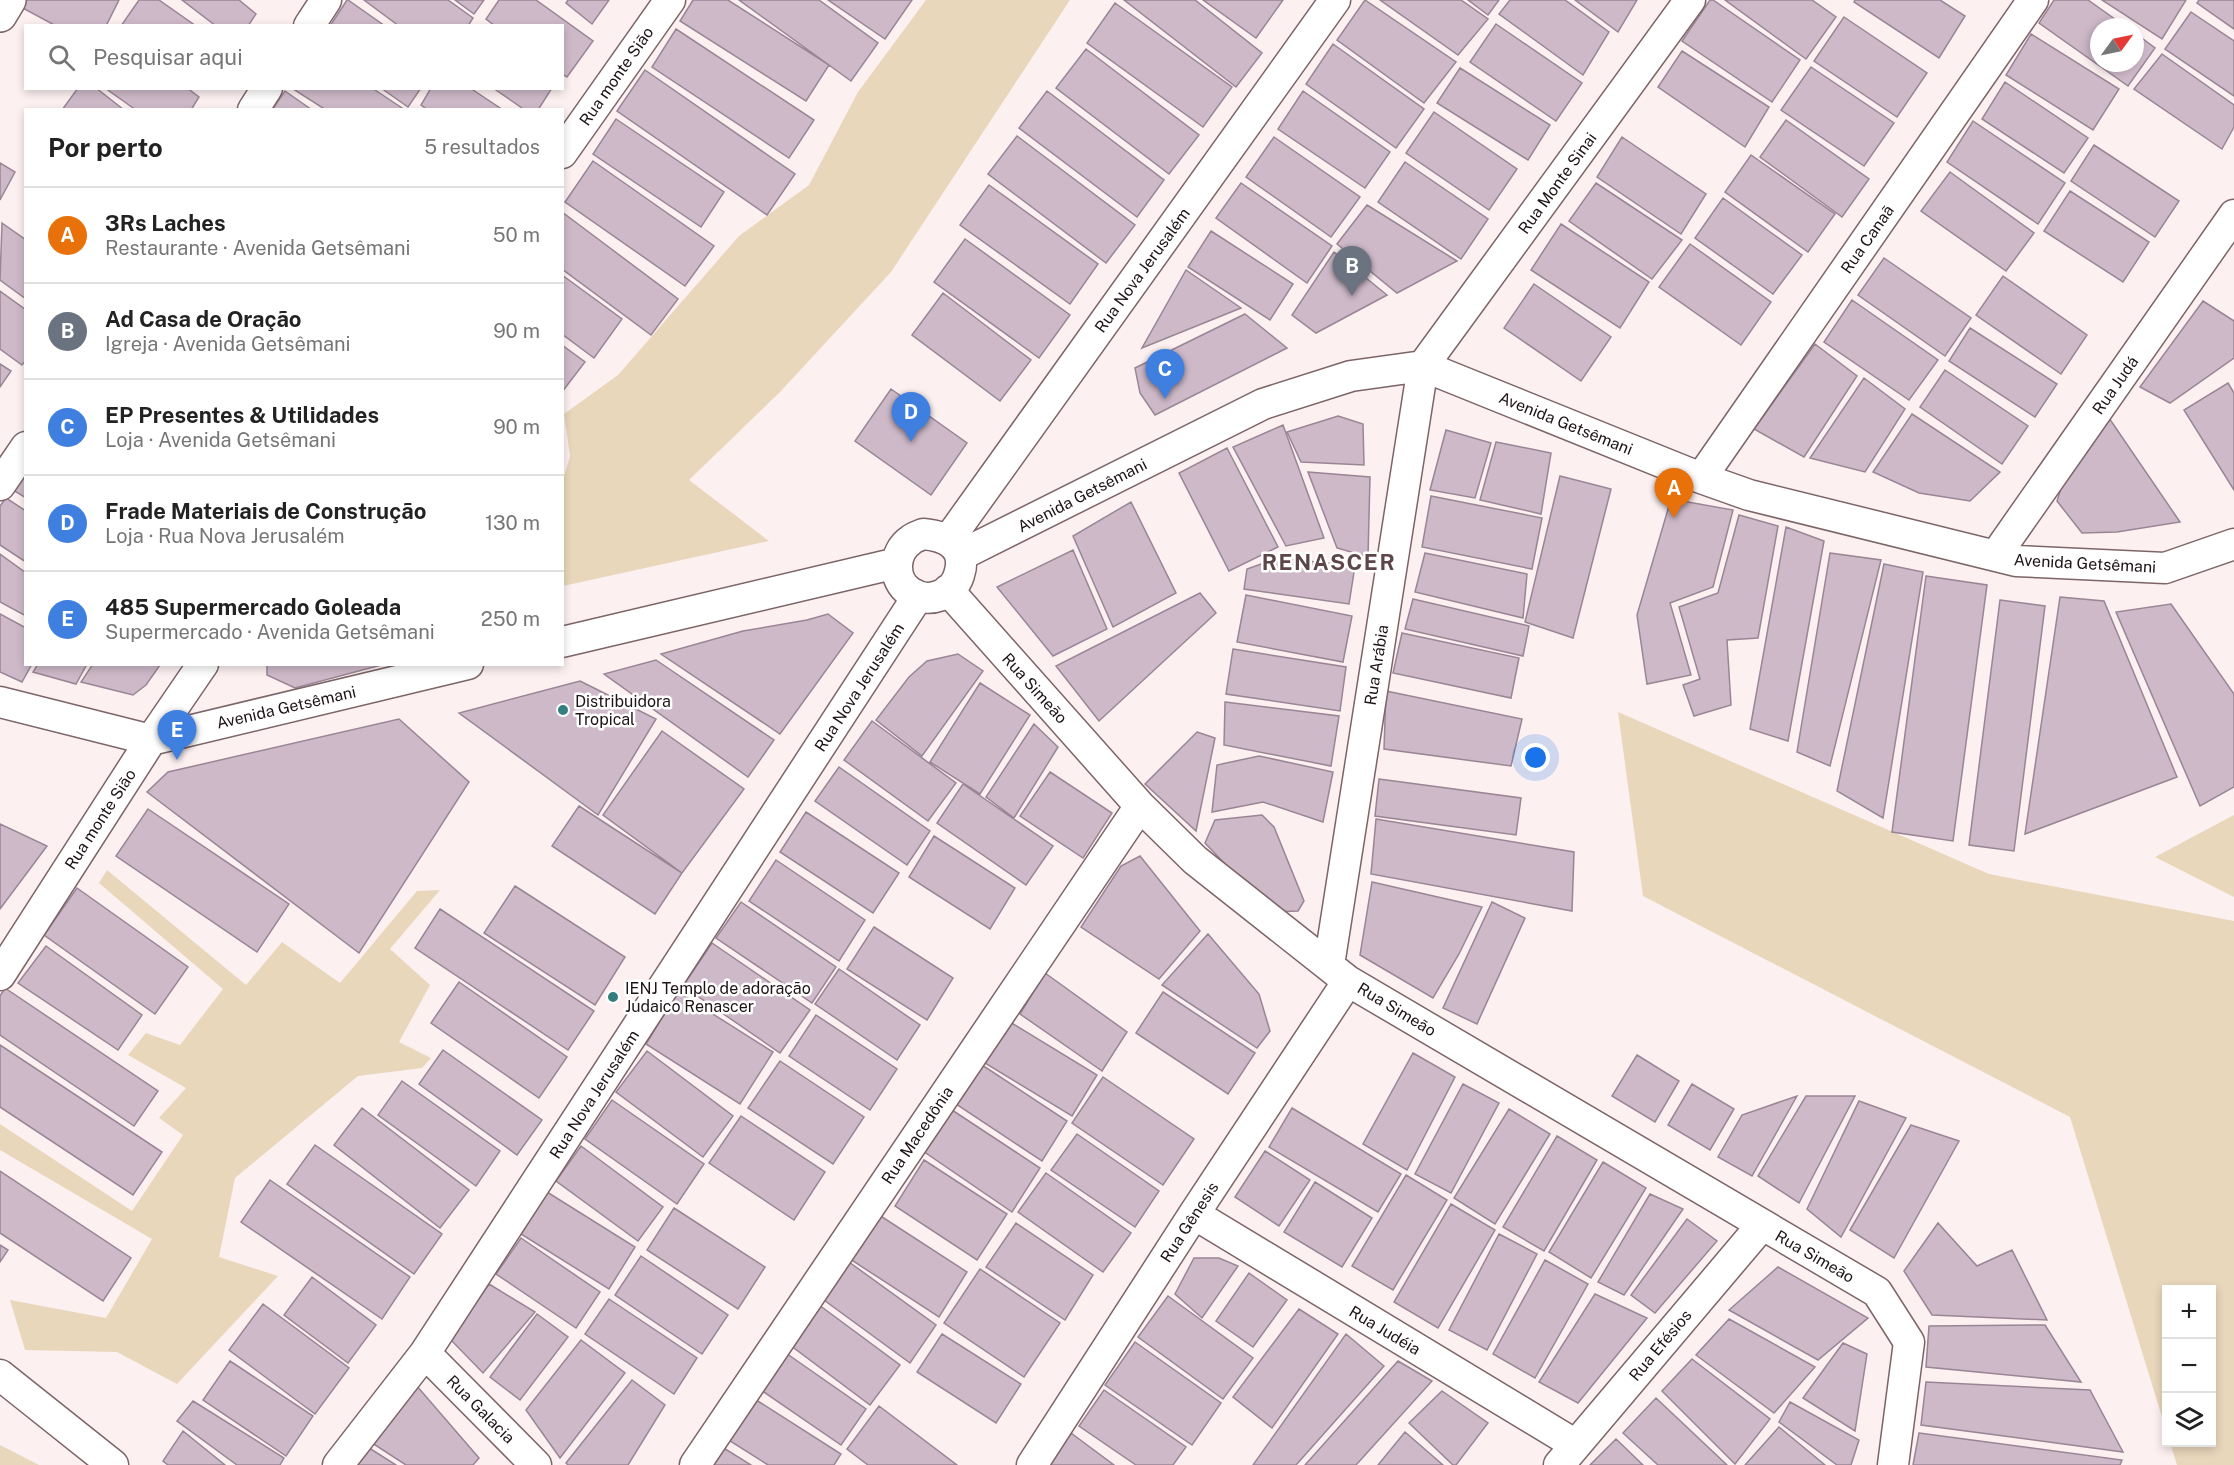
<!DOCTYPE html>
<html lang="pt">
<meta charset="utf-8">
<style>
:root{--surface:#fff;--page:#f6f6f6;--text:#222;--muted:#767676;--line:#e0e0e0;--accent:#7c3aed}
body{margin:0;font-family:"Public Sans",sans-serif;background:var(--page);color:var(--text)}
.controls{position:absolute;right:18px;bottom:18px;display:grid;overflow:hidden;border-radius:0px;box-shadow:0 3px 9px #0003}
.controls button{width:54px;height:54px;display:grid;place-items:center;padding:0;border:0;border-bottom:2px solid var(--line);background:var(--surface);color:var(--text);font:30px sans-serif}
.compass{position:absolute;left:2090px;top:18px;width:54px;height:54px;border-radius:50%;background:var(--surface);box-shadow:0 3px 9px #0003;rotate:57deg}
.you{position:absolute;left:1536px;top:758px;width:21px;height:21px;margin:-15px;border:4px solid #fff;border-radius:50%;background:#1a73e8;box-shadow:0 0 0 9px #1a73e833}
.badge{display:grid;place-items:center;width:39px;height:39px;border-radius:50%;background:var(--accent);color:#fff;font-size:20px;font-weight:700}
.pin{position:absolute;translate:-50% -50px;filter:drop-shadow(0 2px 3px #0008)}
.pin::after{content:'';position:absolute;top:32px;width:21px;height:18px;background:inherit;clip-path:polygon(0 0,100% 0,50% 100%)}
.list{margin:0;padding:0;list-style:none}
h2{display:flex;justify-content:space-between;align-items:center;height:78px;margin:0;padding:0 24px;font-size:26px}
h2 small{font-size:20px;font-weight:400;color:var(--muted)}
.list li{display:grid;grid-template-columns:39px 1fr auto;gap:18px;align-items:center;box-sizing:border-box;height:96px;padding:0 24px;border-top:2px solid var(--line)}
.list b{display:block;font-size:22px;white-space:nowrap}
.list p{margin:0;font-size:20px;white-space:nowrap;color:var(--muted)}
.list em{font-size:20px;font-style:normal;color:var(--muted)}
.icon{flex:none;width:33px;height:33px;fill:none;stroke:currentColor;stroke-width:2;stroke-linecap:round;stroke-linejoin:round}
.map{position:relative;flex:none;width:2234px;height:1465px;overflow:hidden}
.search{position:absolute;background:var(--surface);box-shadow:0 3px 9px #0003;left:24px;top:24px;width:540px;height:66px;display:flex;align-items:center;gap:15px;box-sizing:border-box;padding:0 21px;border-radius:0px;color:var(--muted);font-size:22px}
.panel{position:absolute;background:var(--surface);box-shadow:0 3px 9px #0003;left:24px;top:108px;width:540px;height:558px;border-radius:0px}
.map>svg:first-child{display:block}
</style>
<div class="map">
<svg width="2234" height="1465" viewBox="0 0 2234 1465">
<rect width="100%" height="100%" fill="#fcf0f1"/>
<path fill="#e9d7bc" d="M926,0H1070L891,272L780,392L689,480L769,541L563,586V480L570,456L564,414L618,375L739,236L809,185L858,92Z
M1618,712L1989,874L2234,921V1465H2177L2170,1443L2212,1442V1290H2166V1430L2070,1117L1643,896Z
M2234,815V897L2155,857Z
M107,870L246,985L282,942L340,983L417,891L440,890L390,949L430,985L399,1042L431,1058L422,1068L358,1076L235,1178L219,1257L278,1276L177,1384L117,1352L25,1350L10,1300L106,1318L152,1239L0,1150V1124L132,1211L183,1135L159,1118L186,1088L128,1055L146,1033L180,1045L223,989L99,883Z
M0,1445L39,1465H0Z"/>
<path fill="#ceb9c9" stroke="#9a8594" stroke-width="1.5" d="M23,0H119L106,26H56L19,6Z
M139,0H159L196,26H121Z
M182,0H239L256,14L248,26H216Z
M347,0H348L385,26H330Z
M364,0H448L473,18L468,26H399Z
M455,0H484L474,14Z
M499,0H536L593,41L567,77L562,74V26H495L486,19Z
M568,0H609L592,24L566,3Z
M693,0H728L829,65L806,101L680,21Z
M739,0H819L878,43L851,81Z
M828,0H912L885,39Z
M1124,0H1195L1262,53L1236,87Z
M1203,0H1283L1256,38Z
M1365,0L1456,62L1424,103L1337,40Z
M1380,0H1461L1488,19L1458,55Z
M1468,0H1499L1488,15Z
M1510,0H1565L1609,32L1583,75L1499,14Z
M1575,0H1637L1618,32Z
M1710,0H1713L1800,60L1772,102L1682,41Z
M1725,0H1812L1836,17L1806,59Z
M1855,0H1940L1965,16L1939,58L1854,2Z
M2054,0H2088L2126,27H2099V63H2135V33L2155,48L2128,86L2039,23Z
M2102,0H2186L2162,39Z
M2199,0H2234V29L2197,3Z
M1115,3L1232,87L1203,127L1087,43Z
M2191,12L2234,41V96L2165,49Z
M1844,17L1927,73L1897,117L1814,61Z
M1496,24L1582,83L1556,121L1470,62Z
M676,29L814,120L789,158L652,67Z
M2031,34L2119,89L2093,130L2006,75Z
M1333,44L1424,109L1396,148L1306,84Z
M1086,49L1199,135L1169,174L1056,88Z
M1682,51L1769,107L1745,147L1658,87Z
M2162,54L2234,105V127L2222,149L2134,89Z
M1811,67L1894,123L1864,166L1781,110Z
M1460,68L1550,125L1528,160L1437,103Z
M645,70L795,174L767,215L617,111Z
M2005,82L2088,138L2064,173L1982,119Z
M78,88H96L124,110H62Z
M105,88H187L199,97L191,110H136Z
M372,88L405,110H326L293,89Z
M381,88H421L408,107Z
M431,88H470L503,110H428L421,105Z
M493,88H552L538,110H525Z
M285,91L312,110H272Z
M1047,91L1164,180L1137,217L1019,128Z
M1303,91L1390,152L1365,188L1278,129Z
M1434,112L1517,169L1489,210L1406,153Z
M616,119L724,192L701,227L593,154Z
M1786,120L1869,179L1842,217L1760,157Z
M1973,121L2065,183L2038,224L1947,162Z
M1017,136L1135,225L1106,263L988,174Z
M1274,137L1360,197L1331,237L1246,177Z
M1622,137L1706,194L1681,234L1597,177Z
M2094,145L2179,201L2155,237L2071,181Z
M1751,155L1835,214L1808,252L1725,192Z
M593,161L714,246L685,286L565,202Z
M1405,162L1488,219L1461,259L1378,202Z
M0,163L15,172L0,200Z
M1950,172L2034,233L2006,271L1921,211Z
M1241,183L1332,246L1307,283L1216,218Z
M1596,183L1682,240L1652,279L1569,221Z
M989,185L1098,264L1070,304L960,225Z
M2070,191L2149,242L2123,282L2044,231Z
M1723,198L1802,255L1773,294L1695,238Z
M1367,205L1457,261L1397,293L1337,244Z
M562,212L678,299L651,335L562,269Z
M2,223L26,240V299L0,280Z
M1561,224L1649,282L1620,328L1531,270Z
M1211,231L1293,284L1270,320L1188,267Z
M965,239L1070,315L1039,358L934,282Z
M1690,244L1771,302L1741,345L1659,287Z
M1334,252L1387,295L1316,333L1292,315Z
M1884,258L1971,318L1945,356L1858,295Z
M1186,270L1241,308L1142,348Z
M562,275L622,319L594,358L562,334Z
M2003,276L2087,335L2061,374L1976,315Z
M1534,284L1611,337L1581,381L1504,328Z
M0,291L26,310V360L22,365L0,349Z
M943,293L1031,360L1000,401L912,335Z
M1852,300L1938,360L1909,400L1824,342Z
M2203,301L2234,321V358L2170,403L2140,387Z
M1245,314L1287,348L1155,415L1140,393L1135,368Z
M1970,328L2057,384L2035,417L1949,361Z
M1815,344L1857,376L1804,457L1754,429Z
M562,345L585,362L562,392Z
M0,364L11,371L0,387Z
M1945,370L2028,426L2002,464L1920,407Z
M1864,378L1905,409L1865,472L1810,458Z
M2228,383L2234,393V490L2184,410Z
M891,389L967,443L931,495L855,441Z
M1912,414L2000,472L1970,501L1919,493L1873,472Z
M1338,416L1363,424L1364,465L1301,462L1287,432Z
M2109,418L2180,522L2117,532L2082,533L2057,501L2065,475Z
M1283,425L1324,538L1286,546L1233,447Z
M1446,430L1491,443L1475,498L1430,490Z
M1496,442L1551,453L1541,514L1480,500Z
M1227,448L1278,547L1229,571L1179,473Z
M26,460V498L8,487Z
M1308,472L1370,477L1368,557L1337,548Z
M1560,476L1611,489L1573,638L1525,622Z
M1431,496L1542,518L1532,569L1422,547Z
M6,498L26,511V562L0,545V506Z
M1671,499L1733,510L1713,587L1670,603L1691,675L1647,684L1637,615Z
M1131,502L1176,593L1113,627L1073,536Z
M1739,515L1778,526L1758,638L1727,640L1731,705L1694,716L1683,685L1700,679L1679,607L1718,593Z
M1786,527L1824,541L1788,741L1750,729Z
M1073,550L1107,629L1053,656L997,587Z
M1425,553L1527,574L1523,618L1415,592Z
M1830,553L1881,560L1830,766L1797,752Z
M0,554L26,573V616L0,602Z
M1278,558L1355,566L1349,604L1244,589L1247,569Z
M1884,564L1923,572L1883,818L1837,791Z
M1926,576L1987,585L1953,841L1892,832Z
M1200,593L1216,613L1099,721L1056,666Z
M1246,595L1352,616L1343,662L1237,642Z
M2060,597L2104,601L2177,777L2025,834Z
M1413,599L1529,626L1523,656L1405,629Z
M2000,600L2045,606L2014,851L1969,845Z
M2171,604L2234,694V787L2200,806L2116,612Z
M0,614L26,628V664H32L22,682L0,672Z
M828,614L853,633L780,734L661,654L743,631L807,620Z
M1402,633L1519,658L1511,698L1393,673Z
M1233,649L1346,667L1340,711L1226,694Z
M958,654L983,671L922,756L876,720L909,677L927,661Z
M656,660L774,740L748,777L604,674Z
M38,664H87L76,684L33,672Z
M93,664H160V665L146,685L133,695L81,682Z
M267,664H385L295,688L267,675Z
M580,681L656,719L598,815L459,713Z
M980,683L1030,715L980,794L930,762Z
M1386,691L1522,719L1511,766L1384,749Z
M1225,702L1339,716L1331,766L1224,745Z
M399,719L469,782L359,953L147,792L168,772Z
M872,721L956,783L928,821L844,760Z
M1034,724L1058,747L1014,818L986,797Z
M662,731L744,789L682,873L603,815Z
M1197,732L1215,738L1196,831L1145,784Z
M1259,756L1333,772L1323,822L1263,802L1212,812L1217,765Z
M839,767L930,831L907,865L815,801Z
M1050,772L1112,813L1083,858L1020,816Z
M1379,779L1521,798L1516,835L1375,816Z
M963,784L1053,846L1026,885L937,823Z
M579,806L682,873L655,914L552,846Z
M148,809L289,904L257,952L116,856Z
M806,812L899,873L873,913L780,852Z
M1262,815L1274,827L1304,901L1298,911L1271,912L1205,843L1215,820Z
M1376,819L1574,852L1572,911L1371,874Z
M0,824L47,846L0,909Z
M934,836L1015,888L990,929L909,877Z
M1140,856L1200,931L1159,979L1081,927L1121,866Z
M776,860L865,920L839,961L749,901Z
M1372,882L1482,907L1459,954L1433,998L1360,955Z
M515,886L625,957L595,1005L484,933Z
M77,888L188,967L155,1014L44,935Z
M741,902L836,967L812,1003L716,938Z
M1492,902L1525,918L1477,1024L1443,1008Z
M440,909L594,1011L568,1050L415,948Z
M874,927L953,978L927,1020L847,969Z
M1208,934L1259,994L1270,1031L1257,1048L1162,985Z
M712,943L810,1010L780,1053L683,986Z
M46,946L142,1015L118,1050L18,983Z
M839,969L920,1025L897,1060L815,1004Z
M1045,973L1127,1032L1102,1071L1020,1014Z
M459,982L567,1057L539,1098L431,1023Z
M5,988L158,1091L134,1126L0,1035V996Z
M678,992L773,1052L740,1104L646,1044Z
M1163,992L1255,1053L1228,1094L1136,1033Z
M816,1015L897,1069L870,1110L789,1056Z
M1010,1022L1097,1075L1072,1116L985,1063Z
M0,1045L162,1152L133,1195L0,1107Z
M443,1050L542,1120L517,1155L419,1084Z
M647,1051L733,1116L703,1157L616,1092Z
M1413,1053L1455,1077L1407,1170L1363,1144Z
M1637,1055L1679,1081L1655,1122L1612,1096Z
M780,1061L864,1117L833,1164L748,1108Z
M982,1065L1067,1121L1042,1161L956,1104Z
M1103,1077L1194,1139L1163,1185L1072,1123Z
M402,1081L500,1151L476,1186L378,1115Z
M1463,1084L1499,1103L1451,1193L1415,1174Z
M1692,1084L1734,1109L1710,1150L1668,1125Z
M1797,1096L1752,1176L1718,1157L1742,1115Z
M1806,1096H1855L1799,1203L1758,1176Z
M612,1100L704,1164L677,1204L585,1139Z
M1859,1101L1906,1118L1841,1237L1807,1209Z
M362,1108L469,1190L440,1228L334,1145Z
M1292,1108L1401,1174L1378,1212L1269,1147Z
M1509,1109L1550,1134L1495,1224L1454,1198Z
M952,1110L1040,1168L1012,1212L923,1151Z
M741,1116L825,1172L794,1220L709,1163Z
M1911,1125L1959,1141L1894,1258L1850,1230Z
M1077,1134L1159,1191L1135,1227L1051,1170Z
M1557,1136L1597,1160L1544,1251L1503,1227Z
M315,1145L442,1234L414,1274L287,1184Z
M581,1146L663,1207L638,1241L556,1181Z
M1265,1151L1310,1180L1279,1226L1235,1197Z
M924,1160L1007,1214L977,1260L895,1206Z
M1603,1162L1646,1188L1591,1278L1549,1252Z
M0,1171L131,1258L103,1301L0,1233Z
M1046,1173L1131,1233L1103,1272L1018,1212Z
M1406,1175L1447,1200L1393,1290L1352,1266Z
M270,1180L410,1277L382,1319L241,1222Z
M1315,1182L1372,1218L1342,1267L1284,1232Z
M547,1192L635,1247L609,1289L521,1234Z
M1650,1194L1683,1209L1624,1295L1598,1282Z
M1451,1204L1495,1230L1438,1328L1394,1302Z
M674,1208L765,1267L738,1309L647,1250Z
M876,1213L967,1272L939,1317L847,1257Z
M1687,1219L1717,1241L1655,1313L1631,1295Z
M1016,1223L1093,1275L1065,1320L986,1267Z
M1938,1223L1977,1266L2012,1250L2047,1320L1932,1315L1904,1271Z
M1499,1234L1537,1254L1487,1350L1449,1330Z
M521,1238L600,1292L576,1328L496,1274Z
M0,1245L8,1250L0,1262Z
M641,1256L728,1315L702,1354L615,1295Z
M1194,1258H1219L1238,1266L1202,1318L1175,1294Z
M1545,1260L1588,1284L1535,1378L1493,1354Z
M849,1262L936,1325L910,1363L824,1300Z
M1778,1267L1868,1318L1818,1360L1729,1310Z
M980,1269L1060,1323L1024,1377L944,1323Z
M1249,1273L1287,1300L1253,1347L1216,1321Z
M312,1277L376,1325L348,1363L284,1315Z
M489,1284L535,1312L483,1373L450,1339Z
M1595,1294L1647,1318L1578,1403L1539,1382Z
M1168,1296L1253,1358L1223,1399L1138,1337Z
M609,1299L697,1358L674,1394L585,1334Z
M815,1302L900,1365L870,1405L786,1342Z
M263,1304L349,1368L315,1414L229,1350Z
M1299,1309L1338,1334L1272,1428L1233,1397Z
M537,1314L568,1337L520,1400L490,1377Z
M1729,1319L1815,1367L1774,1413L1696,1355Z
M2045,1325L2081,1382L1926,1367L1929,1326Z
M942,1334L1021,1384L996,1423L917,1372Z
M1346,1334L1384,1366L1296,1465H1253Z
M581,1340L625,1373L560,1458L526,1410Z
M1135,1342L1221,1403L1192,1445L1105,1385Z
M1843,1343L1867,1354L1855,1431L1803,1398Z
M783,1351L866,1409L841,1445L758,1388Z
M1692,1359L1770,1419L1735,1464L1662,1391Z
M230,1361L313,1416L286,1456L203,1400Z
M1398,1361L1432,1381L1356,1465H1305Z
M632,1380L665,1405L628,1465H568L566,1463Z
M1926,1382L2090,1390L2123,1452L1921,1425Z
M416,1385L479,1458L473,1465H406L369,1441Z
M1104,1390L1186,1447L1173,1465H1136L1079,1426Z
M1442,1391L1488,1423L1456,1465H1453L1409,1423Z
M753,1398L841,1454L834,1465H768L727,1439Z
M1656,1398L1727,1465H1658L1623,1433Z
M193,1401L284,1458L280,1465H237L177,1421Z
M1790,1402L1859,1440L1851,1465H1837L1779,1422Z
M879,1406L957,1465H868L847,1449Z
M1779,1427L1825,1465H1745Z
M183,1431L225,1465H168L163,1461Z
M1405,1432L1443,1465H1378Z
M1071,1433L1114,1465H1047Z
M1919,1433L2122,1460L2120,1465H1913Z
M1616,1439L1643,1465H1590Z
M366,1446L396,1465H353Z
M722,1447L751,1465H710Z"/>
<g fill="none" stroke-linecap="round" stroke-linejoin="round">
<defs>
<path id="minor" d="M309,26L326,0
M253,110L267,88
M562,153L670,0
M1701,478L2033,0
M0,485L26,447
M923,534C947,536 968,547 959,575C953,595 928,605 910,592C892,580 893,552 911,540C914,537 919,536 923,534Z
M949,539L1335,0
M961,555L1263,404L1351,376L1423,366L1701,478L1749,495L2016,561L2165,568L2234,544
M1996,555L2234,215
M948,590L1140,806L1195,860L1348,981L1877,1292L1909,1342L1893,1465
M562,642L897,563
M0,702L151,740L468,664
M1329,965L1423,366L1690,0
M0,975L151,740L203,664
M1194,1214L1576,1445
M425,1353L536,1465
M0,1375L113,1465
M338,1465L425,1353L918,596
M695,1465L1140,806
M1032,1465L1194,1214L1348,981
M1559,1465L1762,1225"/>
<path id="tertiary" d="M0,15L9,0"/>
</defs>
<use href="#minor" stroke="#7d6467" stroke-width="33"/>
<use href="#tertiary" stroke="#7d6467" stroke-width="36"/>
<use href="#minor" stroke="#fff" stroke-width="30"/>
<use href="#tertiary" stroke="#fff" stroke-width="33"/>
</g>
<g fill="#357e80" stroke="#fff" stroke-width="2">
<circle cx="563" cy="710" r="6"/>
<circle cx="613" cy="997" r="6"/>
</g>
<g text-anchor="middle" stroke-width="5" stroke-linejoin="round" paint-order="stroke">
<g font-size="16" fill="#1d1315" stroke="#fff">
<text transform="translate(616 76) rotate(-55)" y="6">Rua monte Sião</text>
<text transform="translate(1557 183) rotate(-54)" y="6">Rua Monte Sinai</text>
<text transform="translate(1867 239) rotate(-55)" y="6">Rua Canaã</text>
<text transform="translate(1142 270) rotate(-54)" y="6">Rua Nova Jerusalém</text>
<text transform="translate(2115 385) rotate(-55)" y="6">Rua Judá</text>
<text transform="translate(1566 423) rotate(22)" y="6">Avenida Getsêmani</text>
<text transform="translate(1082 495) rotate(-27)" y="6">Avenida Getsêmani</text>
<text transform="translate(2085 563) rotate(3)" y="6">Avenida Getsêmani</text>
<text transform="translate(1376 665) rotate(-81)" y="6">Rua Arábia</text>
<text transform="translate(859 687) rotate(-57)" y="6">Rua Nova Jerusalém</text>
<text transform="translate(1035 688) rotate(48)" y="6">Rua Simeão</text>
<text transform="translate(286 707) rotate(-13)" y="6">Avenida Getsêmani</text>
<text transform="translate(100 819) rotate(-57)" y="6">Rua monte Sião</text>
<text transform="translate(1397 1009) rotate(31)" y="6">Rua Simeão</text>
<text transform="translate(594 1094) rotate(-57)" y="6">Rua Nova Jerusalém</text>
<text transform="translate(917 1135) rotate(-56)" y="6">Rua Macedônia</text>
<text transform="translate(1189 1222) rotate(-57)" y="6">Rua Gênesis</text>
<text transform="translate(1815 1256) rotate(30)" y="6">Rua Simeão</text>
<text transform="translate(1385 1330) rotate(31)" y="6">Rua Judéia</text>
<text transform="translate(1660 1345) rotate(-50)" y="6">Rua Efésios</text>
<text transform="translate(481 1409) rotate(45)" y="6">Rua Galacia</text>
</g>
<g font-size="16" fill="#1d1315" stroke="#fff" text-anchor="start">
<text x="575" y="707">Distribuidora<tspan x="575" dy="18">Tropical</tspan></text>
<text x="625" y="994">IENJ Templo de adoração<tspan x="625" dy="18">Judaico Renascer</tspan></text>
</g>
<g font-size="22" font-weight="bold" letter-spacing="1.5" fill="#5d4649" stroke="#fff">
<text x="1329" y="570">RENASCER</text>
</g>
</g>
</svg>
<div class="controls">
<button>+</button>
<button>−</button>
<button><svg class="icon" aria-label="layers" viewBox="0 0 24 24"><path d="M12 4l9 5-9 5-9-5zM3 14l9 5 9-5"/></svg></button>
</div>
<svg class="compass" viewBox="-18 -18 36 36"><path d="M0-13l5 13h-10z" fill="#e53935"/><path d="M0 13l5-13h-10z" fill="#767676"/></svg>
<div class="you"></div>
<div class="pin badge" style="left:1674px;top:518px;background:#e8710a">A</div>
<div class="pin badge" style="left:1352px;top:296px;background:#6b7280">B</div>
<div class="pin badge" style="left:1165px;top:399px;background:#3f7fe0">C</div>
<div class="pin badge" style="left:911px;top:442px;background:#3f7fe0">D</div>
<div class="pin badge" style="left:177px;top:760px;background:#3f7fe0">E</div>
<div class="search"><svg class="icon" aria-label="search" viewBox="0 0 24 24"><circle cx="10" cy="10" r="6"/><path d="M15 15l6 6"/></svg>Pesquisar aqui</div>
<section class="panel">
<h2>Por perto<small>5 resultados</small></h2>
<ul class="list">
<li><span class="badge" style="background:#e8710a">A</span><div><b>3Rs Laches</b><p>Restaurante · Avenida Getsêmani</p></div><em>50 m</em></li>
<li><span class="badge" style="background:#6b7280">B</span><div><b>Ad Casa de Oração</b><p>Igreja · Avenida Getsêmani</p></div><em>90 m</em></li>
<li><span class="badge" style="background:#3f7fe0">C</span><div><b>EP Presentes &amp; Utilidades</b><p>Loja · Avenida Getsêmani</p></div><em>90 m</em></li>
<li><span class="badge" style="background:#3f7fe0">D</span><div><b>Frade Materiais de Construção</b><p>Loja · Rua Nova Jerusalém</p></div><em>130 m</em></li>
<li><span class="badge" style="background:#3f7fe0">E</span><div><b>485 Supermercado Goleada</b><p>Supermercado · Avenida Getsêmani</p></div><em>250 m</em></li>
</ul>
</section>
</div>
